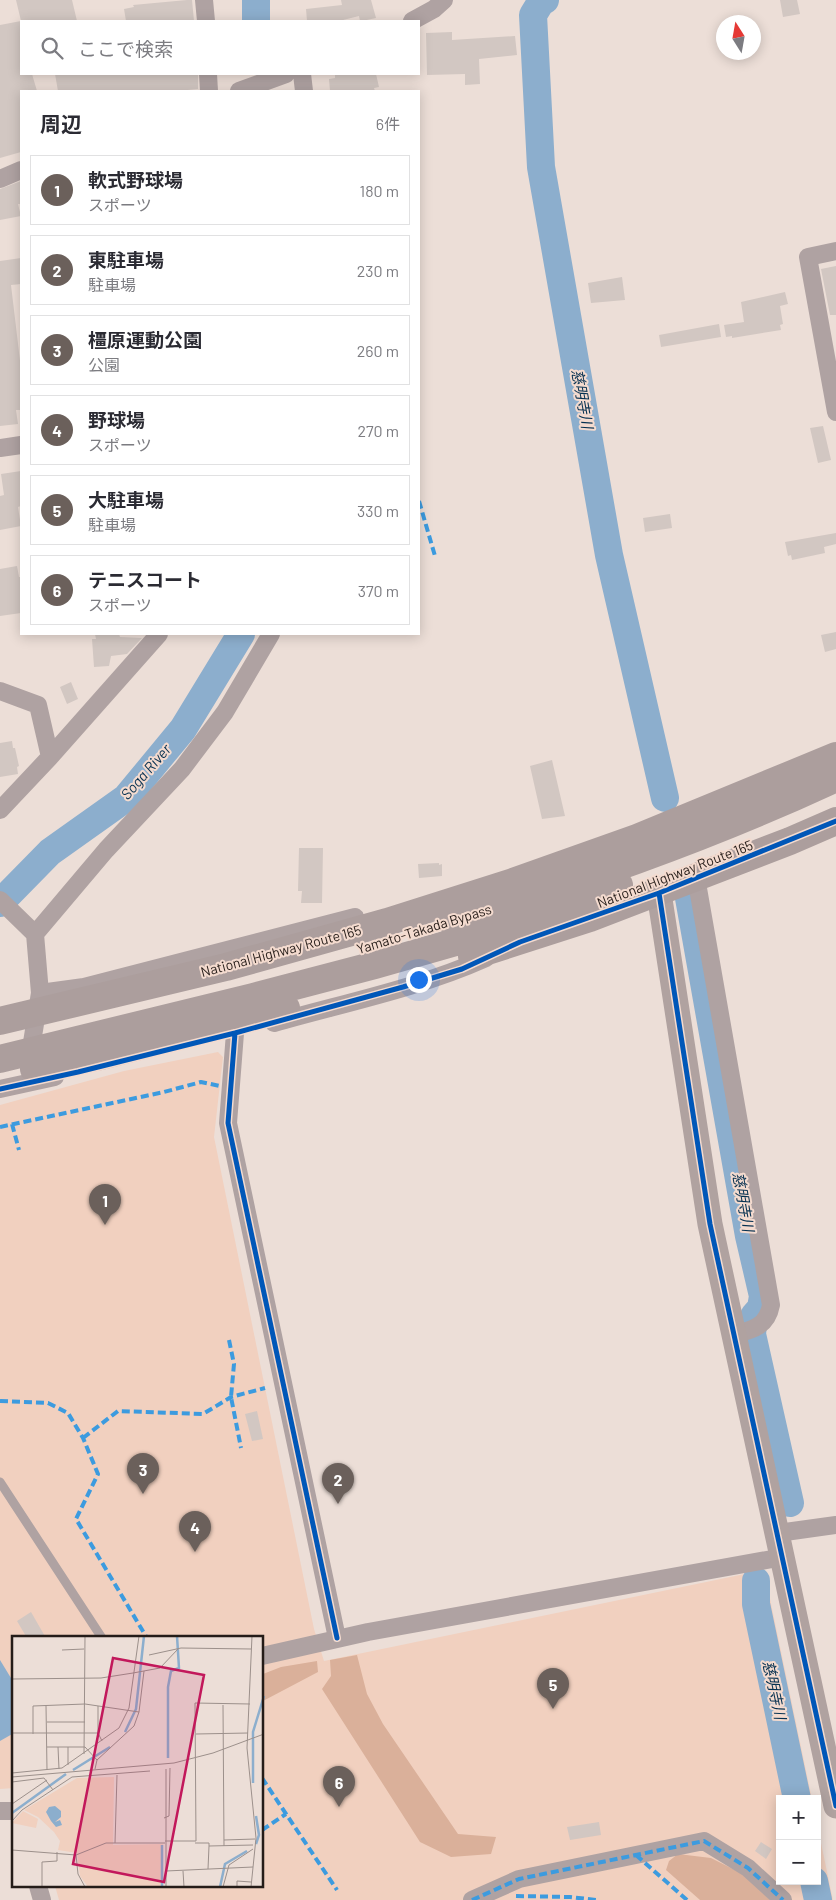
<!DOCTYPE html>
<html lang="ja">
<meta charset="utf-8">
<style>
:root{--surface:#fff;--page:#f2f2f3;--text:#2b2b33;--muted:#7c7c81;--line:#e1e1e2;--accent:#6b605b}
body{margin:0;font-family:Barlow,"Noto Sans JP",sans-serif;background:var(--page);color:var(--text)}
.controls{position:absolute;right:15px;bottom:15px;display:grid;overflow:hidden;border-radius:0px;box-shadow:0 2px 12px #0003}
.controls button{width:45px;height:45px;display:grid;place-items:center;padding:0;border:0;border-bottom:1px solid var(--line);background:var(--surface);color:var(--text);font:25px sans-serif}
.compass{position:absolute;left:716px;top:15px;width:45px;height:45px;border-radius:50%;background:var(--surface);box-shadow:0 2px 12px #0003;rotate:349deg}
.you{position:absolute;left:418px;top:979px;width:18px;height:18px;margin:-12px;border:4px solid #fff;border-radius:50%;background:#1a73e8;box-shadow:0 0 0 8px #1a73e833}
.badge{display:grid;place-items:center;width:32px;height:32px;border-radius:50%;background:var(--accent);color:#fff;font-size:16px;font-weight:700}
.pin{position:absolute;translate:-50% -41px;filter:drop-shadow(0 1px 2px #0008)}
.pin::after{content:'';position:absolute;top:26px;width:18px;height:15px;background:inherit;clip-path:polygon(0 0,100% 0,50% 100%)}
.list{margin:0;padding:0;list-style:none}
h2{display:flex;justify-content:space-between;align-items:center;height:65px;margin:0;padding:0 20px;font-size:21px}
h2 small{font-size:16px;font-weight:400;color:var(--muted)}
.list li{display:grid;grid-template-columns:32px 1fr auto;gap:15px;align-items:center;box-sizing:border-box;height:70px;margin:0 10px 10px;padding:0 10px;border:1px solid var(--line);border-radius:0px}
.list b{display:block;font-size:19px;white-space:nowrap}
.list p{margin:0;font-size:16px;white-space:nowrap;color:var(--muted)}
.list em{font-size:16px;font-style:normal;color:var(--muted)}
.icon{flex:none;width:28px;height:28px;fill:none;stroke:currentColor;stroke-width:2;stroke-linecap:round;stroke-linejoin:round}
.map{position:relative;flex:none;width:836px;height:1900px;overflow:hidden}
.search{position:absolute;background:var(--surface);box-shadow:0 2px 12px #0003;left:20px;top:20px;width:400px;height:55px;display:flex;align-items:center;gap:12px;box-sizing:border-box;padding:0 18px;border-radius:0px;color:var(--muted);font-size:19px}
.panel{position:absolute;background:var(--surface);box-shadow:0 2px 12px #0003;left:20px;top:90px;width:400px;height:545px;border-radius:0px}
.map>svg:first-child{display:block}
</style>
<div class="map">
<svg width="836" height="1900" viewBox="0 0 836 1900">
<rect width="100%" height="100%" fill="#ecded7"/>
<path fill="#f1d0bf" d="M218,1052L223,1057L214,1137L314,1629L324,1661L764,1570L812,1799H780V1881H817V1824L833,1900H59L55,1886H262V1638H14V1788L0,1789V1105L124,1071Z"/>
<path fill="#dab09a" d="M357,1655L367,1694L383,1724L458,1834L496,1837L491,1854L451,1857L420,1842L322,1689L331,1676L330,1660Z
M317,1661L318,1672L263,1701V1674L281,1667Z
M678,1854L711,1858L745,1875L770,1900H700L666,1870L669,1861Z"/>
<path fill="#8caecd" d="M0,1660L14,1683V1733L0,1741Z"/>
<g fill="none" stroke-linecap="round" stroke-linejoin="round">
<path stroke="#8caecd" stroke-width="28" d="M545,0L541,2L533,15L541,167L609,555L665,798
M256,21V0
M689,898L749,1236L763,1296L761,1308L754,1316L752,1334L790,1503
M0,903L50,852L126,798L183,729L241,634
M756,1581V1604L797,1799
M814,1881L818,1900"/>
</g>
<path fill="#d2c7c2" d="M16,0H72L77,21H21Z
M187,0H192L194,21H126L124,9L134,7L133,5Z
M341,0H371L376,18L362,21H360L359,16L339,21H307L306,9L342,5Z
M780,0H797L800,14L783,17Z
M21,21V74H32L37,91H21V152L0,158V25Z
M452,32V40L515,36L517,55L479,59L480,84L465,85V74L427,75L426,33Z
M55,74H198V89L177,91H58Z
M335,74H376L379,87L374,88L375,91H330L329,79L335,78Z
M21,181V204H18L21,216L0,220V189Z
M21,258V284L11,285L21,369V410H16L18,424L0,426V261Z
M836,266V315H830L821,269Z
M622,277L625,300L591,303L588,283Z
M785,292L788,304L780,306L783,324L780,325L781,330L732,338V336L726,337L724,325L744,322L741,302Z
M719,324L721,337L661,347L659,335Z
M823,426L831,460L818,463L810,428Z
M21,471V506L18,507L21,526L0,530V496L4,495L1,474Z
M670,514L672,528L645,532L643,518Z
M836,533V544L824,547L825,553L792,560L791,555L788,556L785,542Z
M17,566L19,577H21V613L0,616V569Z
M836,632V649L825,652L821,635Z
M95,634H119L120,637L142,638L127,654L111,656L109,666L94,667L92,639H96Z
M71,682L78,699L67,704L60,687Z
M12,741L13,748H15L19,766L17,767L18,774L0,777V743Z
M552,760L565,816L542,819L530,766Z
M299,848H323L322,903H301L302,891H298Z
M439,863V865L442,864V876L419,878L418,864Z
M257,1411L263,1439L252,1441L245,1414Z
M31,1612L46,1638H27L17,1621Z
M599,1822L601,1835L570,1840L567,1827Z
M761,1842L772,1849L766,1859L755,1851Z"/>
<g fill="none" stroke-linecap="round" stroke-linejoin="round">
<path stroke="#afa2a2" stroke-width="9" d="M0,1482L102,1638"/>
<path stroke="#afa2a2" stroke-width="18" d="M204,0L206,21
M412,21L434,9L444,0
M208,74L209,91
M302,74L304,91
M239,91L286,74
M0,179L21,170
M836,251L808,257L836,412
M0,448L21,445
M0,691L38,705L50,757
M0,810L50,757L159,634
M696,877L771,1305C767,1327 752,1330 733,1335
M0,900L35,934L40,993L29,1061
M35,934L106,850L182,769L225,712L271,634
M40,993L84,987L355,917
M274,1023C344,1003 419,988 486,958
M235,1033L228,1123L337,1638
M0,1089L55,1077
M778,1533L836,1525
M262,1656L368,1632L783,1557
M0,1811H14
M38,1886L42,1900
M472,1900L519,1879L704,1841L748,1868L783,1900"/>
<path stroke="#b0a2a0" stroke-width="25" d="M659,893L710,1224L836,1806"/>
<path stroke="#ac9e9d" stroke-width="28" d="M451,921C582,882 712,836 836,778
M472,956L590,918L790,841L836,821
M0,1021L226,967L387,922L513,882L637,838L836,756
M0,1059L253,997L375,965L494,931L619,885
M34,1069L101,1056L286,1008"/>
<path stroke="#3c9bdf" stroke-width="4" stroke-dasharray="8 4" stroke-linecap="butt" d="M419,501L435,556
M12,1124L19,1150
M0,1127L164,1092L201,1082L220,1086
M229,1340L234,1364L231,1397L241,1448
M0,1401L48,1403L68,1413L83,1438L98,1474L76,1519L147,1638
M83,1438L118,1411L203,1414L231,1397L265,1388
M262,1778L337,1890
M262,1830L286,1814
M636,1855L687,1900
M516,1896L570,1897L596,1900
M472,1900L519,1879L704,1841L748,1868L783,1900"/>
<defs>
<path id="cycleway" d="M659,893L710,1224L836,1806
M235,1033L228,1123L337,1638
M0,1089L78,1072L235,1033L403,987L462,969L520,942L659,893L836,821"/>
</defs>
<use href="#cycleway" stroke="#f4dbcf" stroke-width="8"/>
<use href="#cycleway" stroke="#0057b8" stroke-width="5"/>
</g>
<g text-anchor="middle" stroke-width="4" stroke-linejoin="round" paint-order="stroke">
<g font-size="14" fill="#251c18" stroke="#f4dbcf">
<text transform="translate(675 874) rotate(-21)" y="5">National Highway Route 165</text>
<text transform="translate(424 929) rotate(-17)" y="5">Yamato-Takada Bypass</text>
<text transform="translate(281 951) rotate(-15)" y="5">National Highway Route 165</text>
</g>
<g font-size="15" font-style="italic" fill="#053050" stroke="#f4dbcf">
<text transform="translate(582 399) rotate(80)" y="5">慈明寺川</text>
<text transform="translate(146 772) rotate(-49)" y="5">Soga River</text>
<text transform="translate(743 1202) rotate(80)" y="5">慈明寺川</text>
<text transform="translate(774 1690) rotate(78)" y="5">慈明寺川</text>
</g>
</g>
<g transform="translate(12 1636)">
<rect width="251" height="251" fill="#ecded7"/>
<path d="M102,141L101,209L151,208V251H76L68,240L65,217L46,214L48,205L42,196L26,181L12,174L65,142ZM11,175L26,183L24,192L0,187Z" fill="#f1d0bf"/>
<path d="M37,171L43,170L49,175V181L43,186L48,184L50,189L44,191L39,185L34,176Z" fill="#8caecd"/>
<path fill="none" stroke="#8caecd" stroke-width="2.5" d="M113,96L124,73L132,0M156,122V51L159,35L167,32L165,0M61,134L98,111M241,147V96L252,60M0,177L54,138M244,208L247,199L244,180M150,209V251M208,251L213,228L235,215"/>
<path fill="none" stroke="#9c908b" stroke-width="1" d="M50,14L72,13M137,19L169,12L239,13M0,43L89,42L121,37L148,32L166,13M211,69L212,210M34,70L35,134M86,70V97L90,105M35,86H73M0,97H86M21,98V70L73,68L127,76M184,98L236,97M35,111H73L85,124L83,133M46,111L47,133M56,111V129M72,118L73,0M85,124L122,90L127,76L132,35M154,133V251M0,137L50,132L107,92L117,72L127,0M0,141L162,127L201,117L252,98M0,146L32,142L41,154M0,168L35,144M152,182L157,180L158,132M0,185L10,174L60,141L138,135M212,204L243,203M153,205H184L183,67L238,68M103,207L105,139M183,207H197V210L241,209M0,214L64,219L94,207H153M64,219L66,238L73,251M196,233L197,210M154,235L241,231M171,235L172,251M30,251V226L45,225V216M211,251L217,229L241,213M225,251V245L239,246M239,251L244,202L235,112L240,0"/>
<path fill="#c2185b" fill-opacity="0.15" stroke="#c2185b" stroke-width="2.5" d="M101,22L192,39L152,246L61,228Z"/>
<rect width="251" height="251" fill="none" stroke="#251c18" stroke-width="2.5"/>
</g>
</svg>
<div class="controls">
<button>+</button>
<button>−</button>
</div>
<svg class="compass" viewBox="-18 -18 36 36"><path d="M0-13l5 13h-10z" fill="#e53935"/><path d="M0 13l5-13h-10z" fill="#7c7c81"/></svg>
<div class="you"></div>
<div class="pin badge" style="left:105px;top:1225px">1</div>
<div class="pin badge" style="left:338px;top:1504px">2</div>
<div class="pin badge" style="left:143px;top:1494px">3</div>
<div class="pin badge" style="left:195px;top:1552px">4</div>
<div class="pin badge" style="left:553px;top:1709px">5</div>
<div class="pin badge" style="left:339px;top:1807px">6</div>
<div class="search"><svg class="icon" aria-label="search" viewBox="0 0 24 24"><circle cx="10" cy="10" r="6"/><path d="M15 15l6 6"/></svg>ここで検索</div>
<section class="panel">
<h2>周辺<small>6件</small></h2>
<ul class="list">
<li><span class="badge">1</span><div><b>軟式野球場</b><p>スポーツ</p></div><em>180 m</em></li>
<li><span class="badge">2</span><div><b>東駐車場</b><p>駐車場</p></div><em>230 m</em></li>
<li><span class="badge">3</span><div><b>橿原運動公園</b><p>公園</p></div><em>260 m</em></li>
<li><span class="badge">4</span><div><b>野球場</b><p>スポーツ</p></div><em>270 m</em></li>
<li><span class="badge">5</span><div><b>大駐車場</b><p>駐車場</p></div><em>330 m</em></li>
<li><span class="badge">6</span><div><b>テニスコート</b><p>スポーツ</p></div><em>370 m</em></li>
</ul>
</section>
</div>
